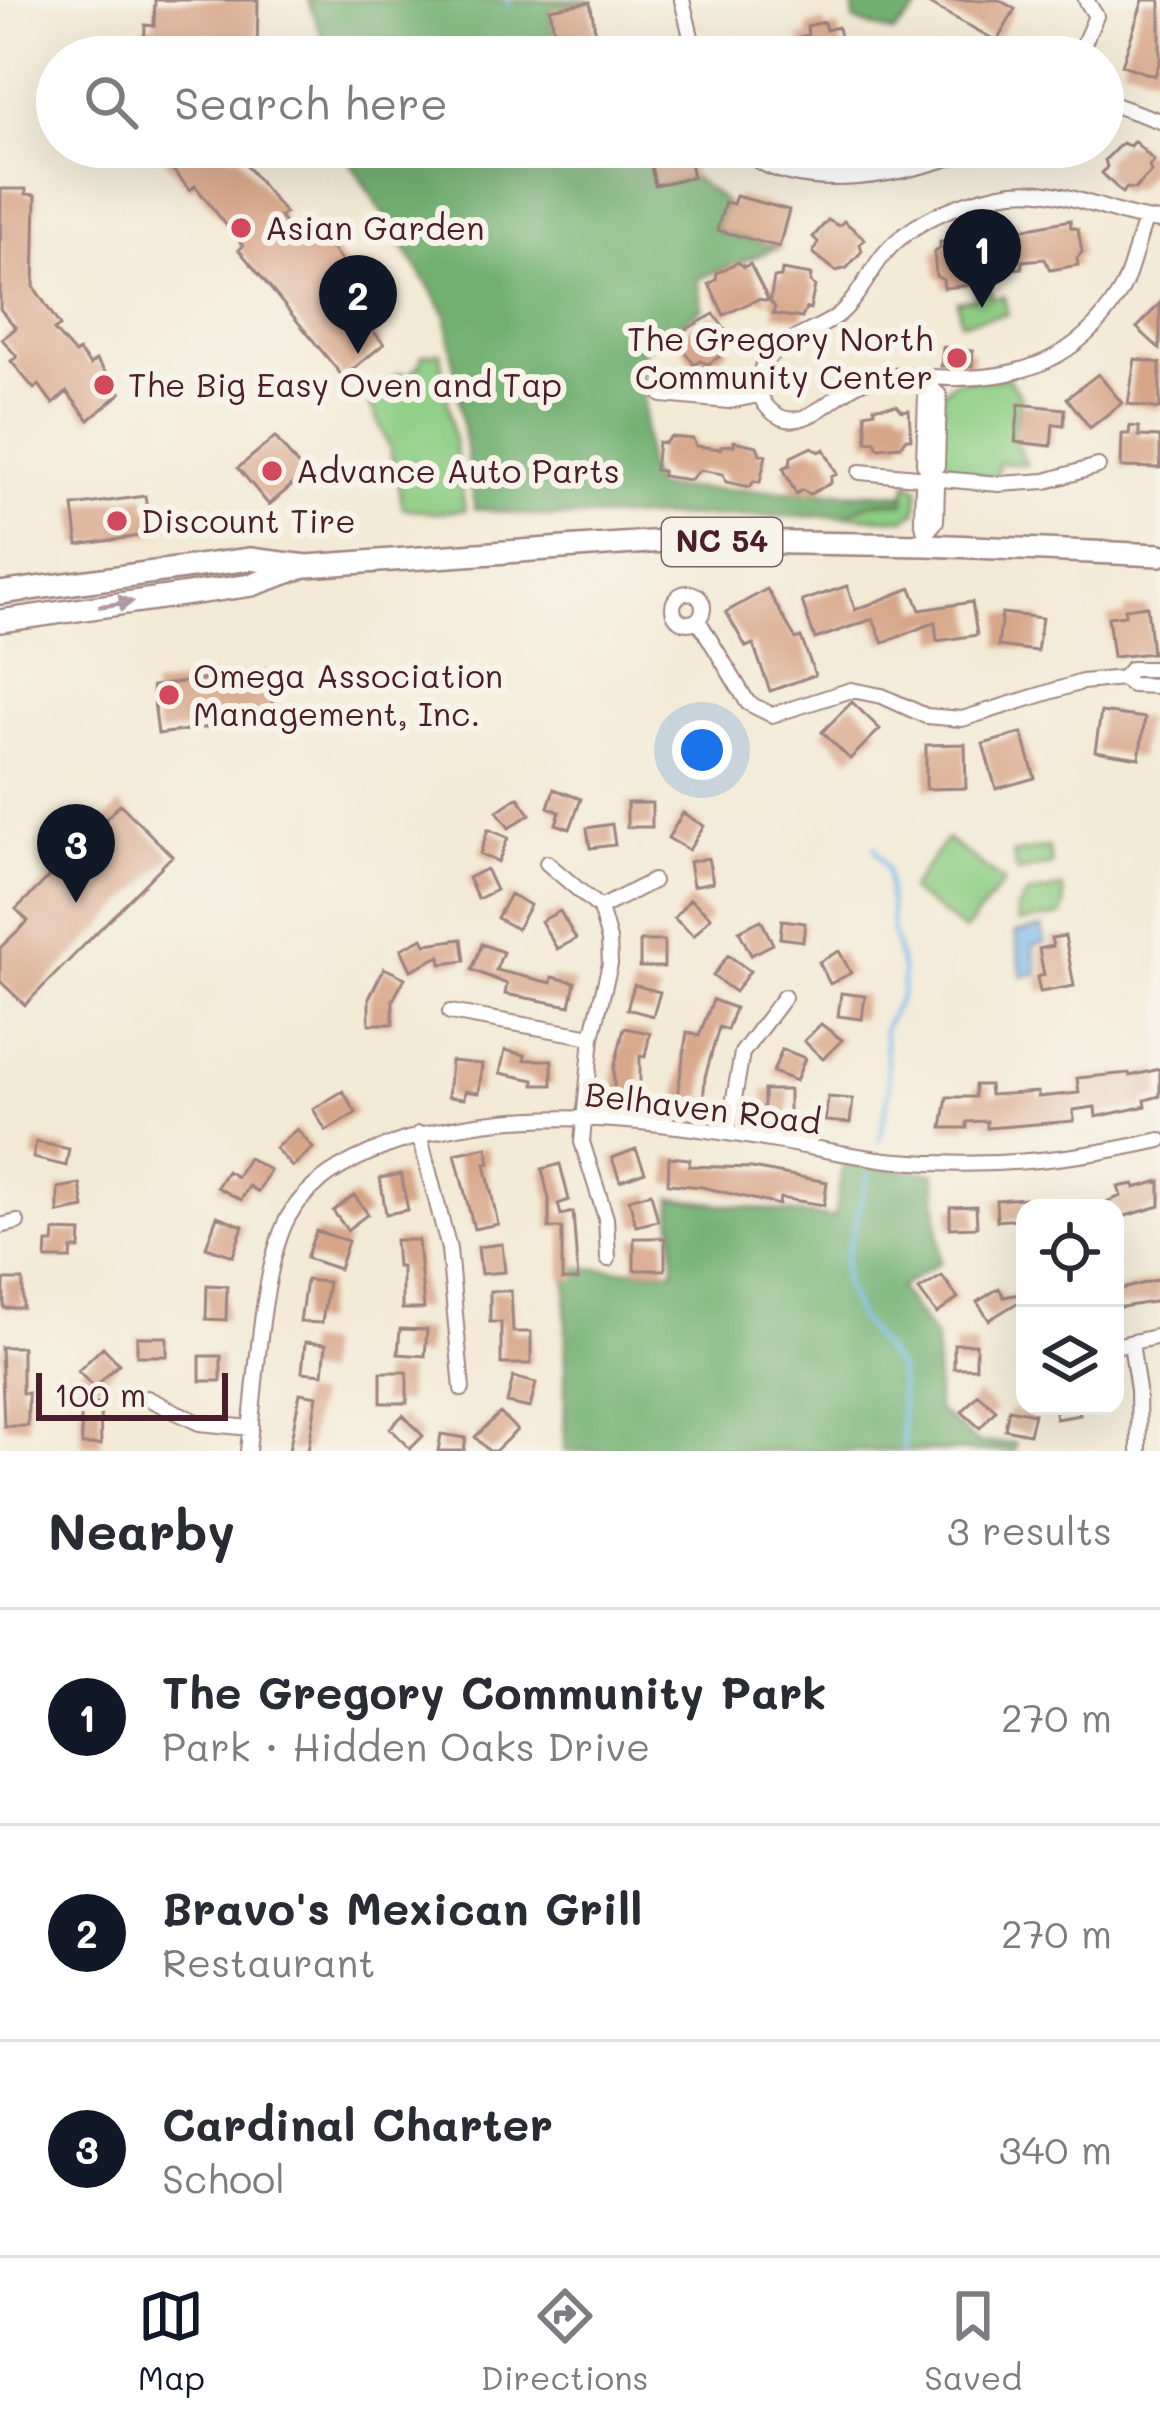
<!DOCTYPE html>
<meta charset="utf-8">
<style>
:root{--surface:#fff;--page:#f7f7f7;--text:#2b2b33;--muted:#7c7c81;--line:#e1e1e2;--accent:#111827}
body{margin:0;font-family:Mali,sans-serif;background:var(--page);color:var(--text)}
.controls{position:absolute;right:36px;bottom:36px;display:grid;overflow:hidden;border-radius:24px;box-shadow:0 12px 48px #0002}
.controls button{width:108px;height:108px;display:grid;place-items:center;padding:0;border:0;border-bottom:3px solid var(--line);background:var(--surface);color:var(--text);font:60px sans-serif}
.scale{position:absolute;left:36px;bottom:30px;width:192px;box-sizing:border-box;padding-left:12px;border:6px solid #4a1f2b;border-top:0;font-size:33px;line-height:42px;white-space:nowrap;color:#4a1f2b;-webkit-text-stroke:9px #f7f3e8;paint-order:stroke}
.you{position:absolute;left:702px;top:750px;width:42px;height:42px;margin:-30px;border:9px solid #fff;border-radius:50%;background:#1a73e8;box-shadow:0 0 0 18px #1a73e833}
.badge{display:grid;place-items:center;width:78px;height:78px;border-radius:50%;background:var(--accent);color:#fff;font-size:39px;font-weight:700}
.pin{position:absolute;translate:-50% -99px;filter:drop-shadow(0 3px 6px #0008)}
.pin::after{content:'';position:absolute;top:63px;width:42px;height:36px;background:inherit;clip-path:polygon(0 0,100% 0,50% 100%)}
.list{margin:0;padding:0;list-style:none}
h2{display:flex;justify-content:space-between;align-items:center;height:156px;margin:0;padding:0 48px;font-size:51px}
h2 small{font-size:39px;font-weight:400;color:var(--muted)}
.list li{display:grid;grid-template-columns:78px 1fr auto;gap:36px;align-items:center;box-sizing:border-box;height:216px;padding:0 48px;border-top:3px solid var(--line)}
.list b{display:block;font-size:45px;white-space:nowrap}
.list p{margin:0;font-size:39px;white-space:nowrap;color:var(--muted)}
.list em{font-size:39px;font-style:normal;color:var(--muted)}
.icon{flex:none;width:66px;height:66px;fill:none;stroke:currentColor;stroke-width:2;stroke-linecap:round;stroke-linejoin:round}
.map{position:relative;flex:none;width:1160px;height:1451px;overflow:hidden}
.search{position:absolute;background:var(--surface);box-shadow:0 12px 48px #0002;left:36px;right:36px;top:36px;height:132px;display:flex;align-items:center;gap:30px;box-sizing:border-box;padding:0 42px;border-radius:66px;color:var(--muted);font-size:45px}
.sheet{height:804px;background:var(--surface)}
nav{display:flex;justify-content:space-around;align-items:center;box-sizing:border-box;height:168px;border-top:3px solid var(--line);background:var(--surface);font-size:33px;color:var(--muted)}
nav a{display:grid;justify-items:center;gap:6px}
nav .on{color:var(--accent)}
.map>svg:first-child{display:block}
</style>
<div class="map">
<svg width="1160" height="1451" viewBox="0 0 1160 1451">
<rect width="100%" height="100%" fill="#f7f3e8"/>
<filter id="ink" filterUnits="userSpaceOnUse"><feTurbulence type="fractalNoise" baseFrequency=".00833" numOctaves="2"/><feDisplacementMap in="SourceGraphic" scale="24" xChannelSelector="R" yChannelSelector="G"/><feConvolveMatrix kernelMatrix="1 2 1 2 8 2 1 2 1" color-interpolation-filters="sRGB"/></filter>
<filter id="wash" filterUnits="userSpaceOnUse"><feTurbulence type="fractalNoise" baseFrequency=".004" numOctaves="4" result="noise"/><feDisplacementMap in="SourceGraphic" scale="48" xChannelSelector="R" yChannelSelector="G"/><feGaussianBlur stdDeviation="2.7" result="paint"/><feColorMatrix in="noise" values="0 0 0 0 0 0 0 0 0 0 0 0 0 0 0 0 0 1.4 0 .05"/><feComposite in="paint" operator="in"/></filter>
<g filter="url(#wash)">
<rect width="100%" height="100%" fill="#f3ead5"/>
<path fill="#8dcd84" stroke="#6c7658" stroke-width="3" d="M990,288L992,298L1004,296L1007,314L961,322L957,301L976,298L975,291Z
M440,352L465,510L435,513L403,508L390,449L370,404L375,391L399,373L408,375L420,365L422,355Z
M1008,378L1021,397L1012,433L1026,464L998,463L997,480L939,465L942,392L955,381Z
M908,481L919,488L916,512L905,519L847,516C864,501 882,501 903,503Z
M947,839L1004,882L965,931L909,890Z
M1048,847L1052,865L1017,872L1013,854Z
M1062,888L1065,906L1061,916L1018,923L1017,909L1027,894Z"/>
<path fill="#72b072" stroke="#5e684e" stroke-width="3" d="M308,0H590V2L550,9L559,57H320L322,35Z
M853,0H923L926,2L893,33L854,21Z
M341,147H647L656,185L693,177L725,202L717,230L779,247L698,279L703,308L642,350L646,463L655,488L905,494L904,503C882,501 864,501 847,516L550,517L475,509L446,314Z
M843,1164L935,1173L940,1262L899,1288L936,1339L937,1410L978,1443H1016L1014,1451H564L567,1268L674,1271L672,1198L834,1218Z"/>
<path fill="#78b9ec" stroke="#616c8c" stroke-width="3" d="M1042,928L1045,943L1033,945L1038,973L1022,976L1015,933Z"/>
<g fill="none" stroke-linecap="round" stroke-linejoin="round">
<path stroke="#78b9ec" stroke-width="4.5" d="M509,0V4
M874,847L887,869L892,928L903,973L902,993L884,1029L889,1092L879,1141
M868,1174L845,1261L844,1283L858,1317L899,1370L904,1451"/>
</g>
<g id="blocks">
<path fill="#d7a689" d="M155,0H258L257,57H144L145,25L154,26Z
M922,0H999L1015,9L997,41Z
M1143,0H1160V60L1155,76L1122,65Z
M590,2L600,57H559L550,9Z
M824,22L826,30L838,27L844,57H803L799,37L808,35L807,26Z
M1134,141L1154,161L1149,166L1151,172L1135,189L1127,188L1122,193L1102,173L1107,167L1105,160L1122,143L1130,146Z
M153,147H224L232,157L236,153L285,213L280,217L302,244L318,231L368,294L375,288L384,299L361,317L384,344L343,377L239,250L243,246L195,186L190,190Z
M647,147H687L693,177L655,185Z
M1,189H26V194L36,195L34,287L60,326L54,330L75,354L79,351L90,365L96,360L121,393L89,420L67,392L53,404L39,385L34,389L11,361L17,357L2,339L16,328L0,309Z
M736,196L789,210L779,247L717,230L725,202L733,204Z
M828,220L839,226L844,221L865,239L860,244L862,251L847,268L836,271L813,253L818,242L813,237Z
M1070,220L1071,227L1078,229L1082,252L1077,258L1078,265L1050,270L1045,259L1022,261V268L974,272L972,285L944,288L943,280L936,276L934,253L940,248V242L984,238L991,232L990,226L1018,223L1019,230Z
M738,262L744,267L750,264L769,301L758,299L724,315L709,284L716,280L717,273Z
M782,270L811,275L810,282L815,286L810,309L806,308L802,318L773,314L775,307L770,301L774,278L781,277Z
M1160,303V349L1137,328Z
M714,314L732,340L727,344L728,351L708,364L700,361L694,365L679,342L685,337V330Z
M943,347L973,351L972,366H941Z
M1135,359L1160,363V409L1128,404Z
M1098,374L1122,403L1090,428L1067,398Z
M1019,404L1065,409L1064,425L1053,424L1051,446L1015,442Z
M897,405L902,411L909,410L911,439H905L901,446L878,448L875,441L867,442L865,413L875,411L874,407Z
M1130,426L1139,427V436L1160,437V468L1121,467L1122,434H1129Z
M275,437L305,474L269,505L238,468Z
M670,437L693,439L696,446L721,449V446L734,445V441L757,446L760,454L766,455L760,482L754,481L750,487L726,482L723,474L700,470L690,480L662,476V471L655,470L658,442L665,443Z
M812,447L819,452L824,449L837,474L831,477V483L810,494L802,490L796,494L783,468L790,465L791,457Z
M145,496L147,509L157,508L160,533L78,545L73,506Z
M847,586L855,610L911,588L920,610L972,602L977,635L937,641L935,622L883,643L873,619L815,639L802,601Z
M767,589L796,639L801,637L815,675L770,691L753,644L746,647L726,612Z
M1147,606L1152,653L1113,657L1108,617L1125,615V609Z
M1002,613L1042,618L1037,651L998,646Z
M268,671L275,718L224,720L225,725L158,734L152,686Z
M852,702L880,729L850,759L822,732Z
M1101,712L1145,718L1139,758L1095,751Z
M1022,733L1035,778L996,789L983,744Z
M965,744L966,788L926,789V745Z
M554,789L581,799L570,829L556,824L560,812L548,807Z
M518,797L530,814L509,828L497,811Z
M627,803H652V827H627Z
M120,804L172,856L25,1005L0,981V948L28,921L16,909L55,871L48,862L74,839L81,845Z
M683,813L704,826L689,850L668,838Z
M612,824L615,845L590,848L587,828Z
M488,829L508,838L498,862L480,854Z
M708,858L713,882L693,886L689,862Z
M486,869L496,890L478,899L468,878Z
M510,894L530,905L517,929L497,918Z
M690,899L711,917L694,936L674,918Z
M560,911L576,939L557,949L541,921Z
M761,920L773,944L751,955L739,931Z
M782,920L805,923L803,941L780,938Z
M1065,936L1074,986L1040,992L1037,977L1044,975L1039,949L1053,946L1051,938Z
M423,938L426,944L462,939L465,961L441,964L440,956L411,970L401,949Z
M640,941H664V967H640Z
M482,944L503,952L496,970L551,983L552,977L575,982L570,1006L505,994L507,984L472,970Z
M839,951L851,973L830,984L819,962Z
M728,955L750,971L735,992L713,976Z
M384,968L405,978L393,1000V1024H369V998Z
M634,985L660,992L653,1016L627,1009Z
M841,993L865,996L862,1019L838,1016Z
M713,1000L735,1008L727,1030L719,1027L705,1077L703,1103L677,1097L687,1032L699,1036Z
M821,1024L842,1040L823,1059L804,1041Z
M624,1028L650,1033L645,1057L640,1056V1095H614V1069Z
M782,1049L805,1058L796,1081L773,1072Z
M505,1050L525,1055L524,1060H552V1085H534V1080L500,1073Z
M451,1061L482,1064L479,1093L465,1091L464,1099L448,1097Z
M1160,1069V1096L1145,1100L1146,1106L1096,1117L1095,1107L1073,1110L1074,1121L987,1128V1121L967,1122V1128H942L947,1097H975V1085H989L990,1095L1038,1092V1097L1079,1093L1077,1078L1129,1073L1130,1076Z
M764,1090H789V1114H764Z
M343,1091L356,1113L326,1131L313,1109Z
M828,1097L853,1099L850,1123L825,1121Z
M297,1129L313,1148L292,1167L275,1148Z
M36,1142L69,1149L66,1166L33,1158Z
M487,1147L490,1163L485,1164L498,1224L474,1229L455,1154Z
M636,1149L645,1172L620,1181L612,1158Z
M669,1157L690,1159L689,1166L752,1168L827,1182L824,1205L780,1198L779,1205L702,1187L668,1184Z
M248,1158L270,1170L258,1192L249,1186L241,1200L217,1187L227,1171L237,1177Z
M560,1164L569,1200L558,1204L561,1215L573,1212L578,1280H562V1228H549V1199L542,1169Z
M401,1174L408,1210L386,1214L380,1178Z
M1160,1181V1206L1115,1219V1208H1093L1121,1196L1118,1187L1134,1184L1135,1188Z
M80,1184L84,1208L58,1213V1188Z
M651,1193L658,1221L636,1226L629,1199Z
M354,1195L368,1214L347,1230L333,1211Z
M1025,1198V1218L997,1221L996,1200Z
M976,1206L977,1227L950,1228V1207Z
M217,1216L243,1226L233,1256L206,1247Z
M54,1231L81,1232L80,1249H72L71,1259H46L47,1243H53Z
M316,1231L348,1241L339,1269L306,1258Z
M634,1238H665V1270H634Z
M395,1240H418L424,1309H402V1267H397Z
M502,1244L505,1272L481,1274L478,1247Z
M942,1276L958,1298L937,1314L919,1290Z
M1160,1279V1301L1115,1308V1291Z
M4,1280H23V1308H4Z
M306,1280L328,1282L322,1323L300,1322Z
M207,1285L227,1286L226,1320L206,1319Z
M999,1288L1004,1297L1025,1293V1298L989,1320L977,1302Z
M490,1291H511L513,1332H531V1364H501V1322H490Z
M400,1329L427,1330L425,1356L398,1354Z
M137,1337H167V1356H137Z
M305,1342L326,1344L323,1374L302,1372Z
M954,1344H976V1368H954Z
M1,1347H22V1393H28V1426H4Z
M103,1347L119,1364L94,1388L78,1371Z
M200,1356H221V1381H200Z
M381,1372H407V1403H381Z
M513,1377L536,1383L530,1408L507,1403Z
M300,1393L317,1396L308,1451H289Z
M978,1394L996,1410L980,1428L962,1412Z
M80,1404H100L101,1445H82Z
M1054,1406H1079L1080,1415L1056,1419Z
M1009,1409L1034,1414L1029,1434L1005,1429Z
M500,1413L517,1430L495,1451H489L475,1437Z
M403,1415L423,1436L410,1449L390,1428Z
M441,1434L466,1438L464,1451H438Z"/>
</g>
</g>
<g filter="url(#ink)">
<use href="#blocks" fill-opacity="0" stroke="#9e8480" stroke-width="3"/>
<g fill="none" stroke-linecap="round" stroke-linejoin="round">
<defs>
<path id="street" d="M682,0L696,57
M1078,57L1096,16L1086,0
M1103,101L1160,121
M740,147C796,202 916,172 980,147
M1145,220C1136,244 1131,276 1117,297C1079,357 1023,379 954,378C925,378 892,371 864,381C833,392 801,441 769,409C762,402 759,394 759,384C759,343 811,336 837,316C856,301 867,277 881,258C907,223 958,203 1000,194C1057,181 1105,216 1160,221
M662,395L729,401L759,395
M930,471L937,466L939,395L932,389
M860,472L999,484L1046,481L1098,466
M927,532L936,521L937,486L924,463L926,393L932,389V378
M927,540L922,520L923,483L930,480
M673 608a15 15 0 1 1 30 0a15 15 0 1 1-30 0Z
M698,620L748,703L772,715L851,690L882,696L926,716L962,719L1082,682L1123,678L1131,669H1160
M1123,678L1132,685L1160,686
M547,863L600,908L609,940L610,964L592,1037L582,1142L606,1218L608,1259
M600,908L653,881
M450,1012L592,1037
M728,1133L742,1053L784,997
M419,1134L449,1249L462,1389
M0,1226L17,1222
M1131,1343L1138,1390L1139,1451
M1115,1346L1160,1336
M147,1398L199,1423L251,1428
M248,1451C255,1395 262,1253 292,1211C314,1178 351,1159 387,1146C515,1100 652,1120 782,1142C821,1149 860,1158 899,1161C988,1169 1073,1160 1160,1140"/>
<path id="primary" d="M0,593L250,559L307,566L664,541L927,545L1160,555
M0,621L252,585L300,568"/>
</defs>
<use href="#street" stroke="#9e8480" stroke-width="18"/>
<use href="#primary" stroke="#9e8480" stroke-width="26"/>
<use href="#street" stroke="#fff" stroke-width="14"/>
<use href="#primary" stroke="#fff" stroke-width="21"/>
</g>
<defs><path id="oneway-solid" d="M-6-.8H1V-3.2L6.5 0L1 3.2V.8H-6Z" transform="scale(3)"/></defs>
<use fill="#ae9aa0" href="#oneway-solid" transform="translate(116 604) rotate(-8)"/>
</g>
<g fill="#d1495b" stroke="#f7f3e8" stroke-width="4.5">
<circle cx="241" cy="228" r="12"/>
<circle cx="957" cy="358" r="12"/>
<circle cx="104" cy="385" r="12"/>
<circle cx="272" cy="471" r="12"/>
<circle cx="117" cy="521" r="12"/>
<circle cx="169" cy="695" r="12"/>
</g>
<g text-anchor="middle" stroke-width="12" stroke-linejoin="round" paint-order="stroke">
<rect fill="#f7f3e8" stroke="#7e5f64" stroke-width="3" x="662" y="518" width="120" height="48" rx="9"/>
<g font-size="30" font-weight="bold" fill="#4a1f2b">
<text x="722" y="552">NC 54</text>
</g>
<g font-size="33" fill="#4a1f2b" stroke="#f7f3e8" text-anchor="start">
<text x="265" y="240">Asian Garden</text>
<text x="933" y="351" text-anchor="end">The Gregory North<tspan x="933" dy="38">Community Center</tspan></text>
<text x="128" y="397">The Big Easy Oven and Tap</text>
<text x="296" y="483">Advance Auto Parts</text>
<text x="141" y="533">Discount Tire</text>
<text x="193" y="688">Omega Association<tspan x="193" dy="38">Management, Inc.</tspan></text>
</g>
<g font-size="33" fill="#4a1f2b" stroke="#f7f3e8">
<text transform="translate(703 1108) rotate(7)" y="12">Belhaven Road</text>
</g>
</g>
</svg>
<div class="controls">
<button><svg class="icon" aria-label="locate" viewBox="0 0 24 24"><circle cx="12" cy="12" r="6"/><path d="M12 2v4M12 18v4M2 12h4M18 12h4"/></svg></button>
<button><svg class="icon" aria-label="layers" viewBox="0 0 24 24"><path d="M12 4l9 5-9 5-9-5zM3 14l9 5 9-5"/></svg></button>
</div>
<div class="scale">100 m</div>
<div class="you"></div>
<div class="pin badge" style="left:982px;top:308px">1</div>
<div class="pin badge" style="left:358px;top:354px">2</div>
<div class="pin badge" style="left:76px;top:903px">3</div>
<div class="search"><svg class="icon" aria-label="search" viewBox="0 0 24 24"><circle cx="10" cy="10" r="6"/><path d="M15 15l6 6"/></svg>Search here</div>
</div>
<section class="sheet">
<h2>Nearby<small>3 results</small></h2>
<ul class="list">
<li><span class="badge">1</span><div><b>The Gregory Community Park</b><p>Park · Hidden Oaks Drive</p></div><em>270 m</em></li>
<li><span class="badge">2</span><div><b>Bravo's Mexican Grill</b><p>Restaurant</p></div><em>270 m</em></li>
<li><span class="badge">3</span><div><b>Cardinal Charter</b><p>School</p></div><em>340 m</em></li>
</ul>
</section>
<nav>
<a class="on"><svg class="icon" aria-label="map" viewBox="0 0 24 24"><path d="M3 6l6-2 6 2 6-2v14l-6 2-6-2-6 2zM9 4v14M15 6v14"/></svg>Map</a>
<a><svg class="icon" aria-label="directions" viewBox="0 0 24 24"><path d="M12 3l9 9-9 9-9-9zM9 14v-3h6M13 9l2 2-2 2"/></svg>Directions</a>
<a><svg class="icon" aria-label="saved" viewBox="0 0 24 24"><path d="M7 4h10v16l-5-4-5 4z"/></svg>Saved</a>
</nav>
